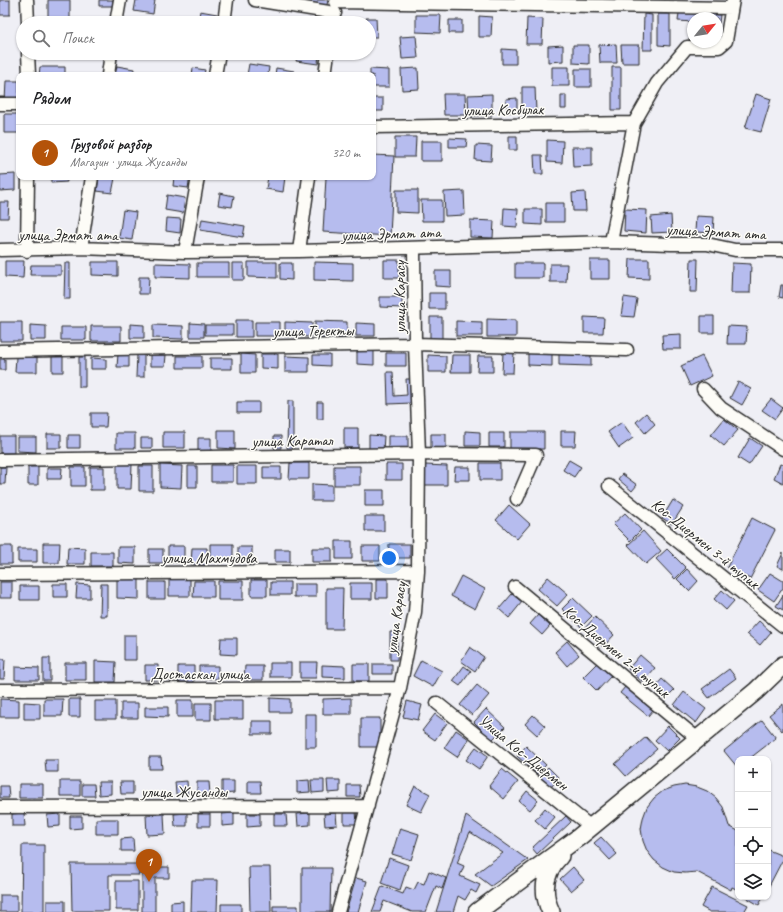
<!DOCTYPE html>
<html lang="ru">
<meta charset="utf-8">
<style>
:root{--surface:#fff;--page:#f6f6f6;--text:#202124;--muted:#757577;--line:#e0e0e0;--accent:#b45309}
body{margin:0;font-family:Caveat,sans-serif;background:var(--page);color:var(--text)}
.controls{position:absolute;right:12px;bottom:12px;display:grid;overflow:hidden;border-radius:8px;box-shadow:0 1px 3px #0004}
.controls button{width:36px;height:36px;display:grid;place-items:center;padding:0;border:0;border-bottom:1px solid var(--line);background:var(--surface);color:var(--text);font:20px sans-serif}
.compass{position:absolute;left:687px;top:12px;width:36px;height:36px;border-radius:50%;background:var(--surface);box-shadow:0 1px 3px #0004;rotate:60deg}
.you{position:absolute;left:389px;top:558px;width:14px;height:14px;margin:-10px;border:3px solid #fff;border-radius:50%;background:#1a73e8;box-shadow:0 0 0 6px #1a73e833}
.badge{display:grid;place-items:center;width:26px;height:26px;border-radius:50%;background:var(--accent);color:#fff;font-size:13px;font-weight:700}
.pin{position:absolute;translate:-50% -33px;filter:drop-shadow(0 1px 2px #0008)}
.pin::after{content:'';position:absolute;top:21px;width:14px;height:12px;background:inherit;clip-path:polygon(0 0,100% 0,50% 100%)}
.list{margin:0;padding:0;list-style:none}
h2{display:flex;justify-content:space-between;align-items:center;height:52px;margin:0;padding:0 16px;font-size:17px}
h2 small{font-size:13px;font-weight:400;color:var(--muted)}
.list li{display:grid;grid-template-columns:26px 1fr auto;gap:12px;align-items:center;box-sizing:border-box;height:56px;padding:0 16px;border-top:1px solid var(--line)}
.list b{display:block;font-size:15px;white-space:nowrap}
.list p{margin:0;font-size:13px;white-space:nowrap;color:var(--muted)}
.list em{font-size:13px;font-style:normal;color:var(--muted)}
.icon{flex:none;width:22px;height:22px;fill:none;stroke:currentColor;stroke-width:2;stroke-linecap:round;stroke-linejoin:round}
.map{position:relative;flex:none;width:783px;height:912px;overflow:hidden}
.search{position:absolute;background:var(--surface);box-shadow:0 1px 3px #0004;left:16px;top:16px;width:360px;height:44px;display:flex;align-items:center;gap:10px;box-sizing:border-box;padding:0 14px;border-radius:22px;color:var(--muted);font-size:15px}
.panel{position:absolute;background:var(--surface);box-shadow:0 1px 3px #0004;left:16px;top:72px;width:360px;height:108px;border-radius:8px}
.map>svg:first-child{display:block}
</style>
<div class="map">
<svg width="783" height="912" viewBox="0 0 783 912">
<rect width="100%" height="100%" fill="#efeff5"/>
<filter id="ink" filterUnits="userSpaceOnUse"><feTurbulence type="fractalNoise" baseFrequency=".025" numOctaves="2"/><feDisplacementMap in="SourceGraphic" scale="8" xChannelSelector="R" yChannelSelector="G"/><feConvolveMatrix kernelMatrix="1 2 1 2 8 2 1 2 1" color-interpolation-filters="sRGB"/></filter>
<g filter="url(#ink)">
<path fill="#b6bcee" stroke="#2b2b2b" d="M0,0H10V15H0Z
M48,0H70V22H48Z
M99,0H113V6H99Z
M136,0H155L153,14L134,11Z
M309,0H328L326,9L308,6Z
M200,11L217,14L216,23H198Z
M679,13L720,15L719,24H717V18H693V22L678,21Z
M644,14L652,15V50H643Z
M658,14H670V46L658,45Z
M416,15H441L440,33L416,32Z
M479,16L492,17L491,37H479Z
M366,18H376L377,37H369V23H367Z
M527,18L543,19L542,44H526Z
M259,19L272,21V23H259Z
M309,19L324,21V23H308Z
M449,20H462V33H449Z
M416,36L418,58L402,59L400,37Z
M616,44L617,63H600L599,45Z
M563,45V61L548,62V46Z
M573,45H589V64L573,63Z
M621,45H639V63H622Z
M502,49L516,50V64H502Z
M228,53H244L243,58L227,56Z
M298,53H319L318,64L296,61Z
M249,64L269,67L268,75H247Z
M117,66L134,69L133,75H115Z
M40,67H65V75H39Z
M552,67H569V86H552Z
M612,67H621V110H612Z
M193,68L205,70L204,75H192Z
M276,68L294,71L293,75H275Z
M418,68L419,89L402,90L401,69Z
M370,69L389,70V87H373V75H370Z
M575,69H591V87H575Z
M6,81H19V101H5Z
M522,87H535L536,112L522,113Z
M443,94H465L466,115H444Z
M492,94V115L469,116L468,95Z
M756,94L771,99L761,132L745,128Z
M561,95H566V109H561Z
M373,98H383V111H373Z
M517,98V112H507L506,99Z
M4,114H19V133H4Z
M509,136H517V150H509Z
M395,137H416L415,157H395Z
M449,138L467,139L466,147H449Z
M547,140L563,141L562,163L547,162Z
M421,141H442V161H421Z
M476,145L492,146L491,161L475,160Z
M572,147H592V166L573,167Z
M373,155L394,156L390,236L323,232L326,177H373Z
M534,155H542L543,174H535Z
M15,174V190L0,191V175Z
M51,177H66L67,182L51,183Z
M99,177L115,178L112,193L97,191Z
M174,177H190L188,188L173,186Z
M268,177H285L283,192L266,189Z
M396,190H418V213L396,212Z
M464,191L465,215L445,216L444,192Z
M585,192L586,211H573L572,193Z
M220,193L234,196L232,207L218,205Z
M167,195L185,198L183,213L165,210Z
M421,200H442V221H422Z
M0,202H9L8,218H0Z
M546,203H564V222H546Z
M504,208L518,209L517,227L503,226Z
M525,209H542V225L525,224Z
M625,209L647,210L646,233L624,231Z
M123,210L136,212L132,240L119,238Z
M671,215L672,232L652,233L651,217Z
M696,216L714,217L713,233L695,232Z
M167,218L181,219L180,233L166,231Z
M202,219L245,226L243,237L200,230Z
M470,220L494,221L493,238L470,237Z
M630,259H649V279L629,278Z
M691,259H698L697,292H690Z
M384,260H399V278H384Z
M590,260H610V279H590Z
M5,261H24L23,278L5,277Z
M92,262H118V276L92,275Z
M248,262H277V278L248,277Z
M314,262L353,263V281L314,280Z
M65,263H70V299H64Z
M155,263L190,264V278L155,277Z
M197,263H229V277H197Z
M232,263H244V280H232Z
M280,263H292V280L280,279Z
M515,263H543V278H515Z
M732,263L751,264L750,293H731Z
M550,264H567L566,282H550Z
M31,265H61V275H30Z
M435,271H451V287L435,286Z
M139,277H149L148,294H139Z
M781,285H783V298L779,297Z
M429,293H445V309H429Z
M380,297H402V308L380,307Z
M624,297L637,299L634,317L621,316Z
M701,316H714V333H701Z
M430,317H442V341H430Z
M584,317L604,318L603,333H584Z
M487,319L516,320V337H487Z
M236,320H252V337H236Z
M315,321L347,322V338H315Z
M456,321L482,322V336H456Z
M0,322H22V341H0Z
M255,322H280V336H255Z
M285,322L312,323V337L285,336Z
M190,323L204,324V337H190Z
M356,323L375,324V336H356Z
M130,324L144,325V338H130Z
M30,325L46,326V340H30Z
M153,325L183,326V339L153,338Z
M205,325H233V335H205Z
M91,326H121V341H91Z
M728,326L747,327L746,344H727Z
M61,327H86V340H61Z
M681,334V349H663L662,335Z
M357,350H374V365L357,364Z
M559,350L591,351V366L559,365Z
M503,352H514L513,373H502Z
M528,352H552V366L528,365Z
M386,353H406V366H386Z
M118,354L129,355V367H117Z
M241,354L255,355V373H241Z
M261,354H278V369L261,368Z
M137,355H144V377H136Z
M150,355H166L165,366H150Z
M313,355H330V366L313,365Z
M428,355L446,356V372H428Z
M452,355H470V372H451Z
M52,356H63V372H52Z
M177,356H202V368H177Z
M285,356L309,357V372H285Z
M478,356H493V372H477Z
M702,356L712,376L690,386L681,366Z
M16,357H37V372H15Z
M79,357H85V387H79Z
M91,358L106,359V369H91Z
M210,358H232V369H210Z
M0,359H5V370H0Z
M387,372H393L394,396L407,395L406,379H411L412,403L388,404Z
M738,382L751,389L742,405L730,398Z
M771,399L783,408L775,419L762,410Z
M288,401H293V448H287Z
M237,402H259V413H237Z
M317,402H323V419H317Z
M91,413H107L106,427H91Z
M646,413L655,424L645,433L636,422Z
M724,419L738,430L724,446L711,435Z
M622,422L633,438L619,448L608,432Z
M344,428H358V448H344Z
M218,430H235V449L218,448Z
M465,431L480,432V446H465Z
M561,431H576L575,446H561Z
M163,432H185V448H163Z
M510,432H544V449H510Z
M116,433H135V448H116Z
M489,433H504V447H489Z
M47,434H61V448H47Z
M431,434H446V448H431Z
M68,435H80V448H68Z
M369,435L384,436L383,451H369Z
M0,436H14V453H0Z
M274,436H281V448H274Z
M388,436H408V450H388Z
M17,437H36V452L17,451Z
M141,438H152V448H141Z
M198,438H211V451H198Z
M750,438L762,446L749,465L738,458Z
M569,460L581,467L574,477L563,470Z
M290,463H309V479H289Z
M480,463H500V480H480Z
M117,464H132L131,489H117Z
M386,464H402V480H386Z
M780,464L783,465V483L774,478Z
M160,465L182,466L181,488L160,487Z
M211,465H233V482H211Z
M425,465L447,466V485H425Z
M139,466H153V491H139Z
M188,466H197V487H188Z
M237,466H257V484H237Z
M334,466H360V485H334Z
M0,467H6L5,484H0Z
M28,467H38V485H28Z
M71,467H85V486H71Z
M90,467H104V490H90Z
M263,467H281V479H263Z
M455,467H470V480H454Z
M47,468H62L61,479H47Z
M622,474L637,485L632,491L618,479Z
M312,484L332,485V501H312Z
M365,490H384V506H365Z
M673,500L683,507L672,524L662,518Z
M509,505L530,524L517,539L496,520Z
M625,513L641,530L630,541L613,524Z
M365,516H384V531H365Z
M752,518L775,530L750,579L727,567Z
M643,531L661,551L646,564L628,545Z
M336,541H352V559H336Z
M43,543H60L59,563H43Z
M210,544H233V559H210Z
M389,544H410V558H388Z
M0,546H12V564H0Z
M168,546H184V563L168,562Z
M362,546H380V561H362Z
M68,547L85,548V564H67Z
M118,547H135V564L118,563Z
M238,547H252V560H238Z
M192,548H207V565L191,564Z
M312,548H332V562H312Z
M18,549H37V562H18Z
M149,549H163V563H149Z
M275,549H290V562H275Z
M667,549L686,568L675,579L656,559Z
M91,552H113V566H91Z
M783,553V569L777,566Z
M687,569L698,581L689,591L677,579Z
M770,573L783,581V588L774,601L758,590Z
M461,576L485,589L475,609L451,596Z
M548,577L568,594L557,606L538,589Z
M117,578H139V599L117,598Z
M169,579H190V596H169Z
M376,579H388V598H376Z
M251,580H267V596H251Z
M194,581H214V597H193Z
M218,581H243V600H218Z
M0,582H12V598H0Z
M149,582H165V599H149Z
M271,582H290V595H271Z
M350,583H372V599H350Z
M53,584H67V597H53Z
M77,584L90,585V598H76Z
M101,584H107V616H100Z
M294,584H316V597H294Z
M20,586H39V600H20Z
M326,588H343L342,629H326Z
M722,590L734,601L726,610L714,599Z
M512,594L522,602L509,618L499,609Z
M783,595V610L776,606Z
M573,598L592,616L581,627L562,609Z
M538,615L550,626L542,635L530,624Z
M595,617L614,635L603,647L584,629Z
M759,621L771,632L760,645L747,634Z
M390,632H398L397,660H390Z
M124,635H136V660H124Z
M221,638H237V655L220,654Z
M567,641L579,655L567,666L555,652Z
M470,647L484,657L475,671L461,661Z
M640,655L655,668L643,682L628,669Z
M43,658H50V681H43Z
M0,659H5L4,679H0Z
M421,660L442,671L433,687L413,676Z
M95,661L116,662L115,682H95Z
M300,662H317L316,678H300Z
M65,663H86V680H65Z
M270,663H291V677H270Z
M597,663L611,676L597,691L583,677Z
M353,664H369V681H353Z
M373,664H392V674H373Z
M145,665H158V680H145Z
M322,665L345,666V678L322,677Z
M178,666H194V682H178Z
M199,666H218V679L199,678Z
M245,666H263V680H244Z
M464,666L471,671L460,686L453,681Z
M15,667L39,668V680H15Z
M729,669L736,678L709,698L702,689Z
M662,679L674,690L665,699L654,688Z
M477,685L489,695L472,715L460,705Z
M625,687L653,710L648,716L620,693Z
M684,692L706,709L696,723L674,705Z
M270,698L290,699V712H270Z
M351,698V714H323V699Z
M0,699L19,700V717H0Z
M44,699H63L62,716H44Z
M69,699H80V717H69Z
M177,700H193V717H177Z
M215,700H243V719H215Z
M95,701H116V719H95Z
M407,701L422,705L418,720L403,717Z
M24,702L40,703V719H24Z
M121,703H138V718H121Z
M195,703H211V720H195Z
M783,704V730L782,731L769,715Z
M145,707H168V717L145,716Z
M486,709L505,727L492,740L474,722Z
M305,714H316V747H305Z
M435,714L447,723L435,740L422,731Z
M533,715L545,726L537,735L525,724Z
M361,718H380V747H361Z
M762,720L776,738L749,759H738V768L724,751Z
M252,721H272V734H252Z
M668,726L680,738L667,751L655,740Z
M456,730L469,739L457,757L444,748Z
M646,737L657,749L626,776L615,764Z
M526,746L546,765L537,774L517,756Z
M476,747L488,756L479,769L466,760Z
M149,757H161L162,769H149Z
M45,760H58V772H46Z
M548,767L559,778L551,787L539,776Z
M502,769L518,782L504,799L489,786Z
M309,780L310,792L297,793V781Z
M311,780H324V792L312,793Z
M327,780H340V792L328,793Z
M60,781H80V796H60Z
M187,781L188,794H176L175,782Z
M222,781H234V793L222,794Z
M248,781H260L261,793H248Z
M98,782H111V794L99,795Z
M120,782H133V794H121Z
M197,782H209L210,794H197Z
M19,784H43V798H19Z
M82,784H94L95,796H82Z
M347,785H359L360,797H347Z
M685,785L697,787L707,791L716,798L723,807L729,826L738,831V890L732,887L731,890L697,872L685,873L674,872L663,867L654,860L647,851L643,841L641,829L643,818L647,807L654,798L663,791L674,787Z
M0,786H8L9,798H0Z
M415,786L430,794L421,812L406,805Z
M527,791L538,800L530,810L519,801Z
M545,808L555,817L545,829L535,820Z
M356,811L357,824H344V812Z
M24,813L25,826H12V814Z
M187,813V826H175L174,814Z
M234,813V825L222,826V814Z
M310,813V825L298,826L297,814Z
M336,813L337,825L325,826L324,814Z
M60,814V826L48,827L47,815Z
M164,814L165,834L147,835L146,815Z
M198,814H210V826H198Z
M247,814H260V826L247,827Z
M274,814H286L287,826H274Z
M70,816H82V828L70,829Z
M466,816L528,860L491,886L475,874L503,853L470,832L457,863L464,866L460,876L480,885L476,893L471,890L465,900L458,896L453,912H436Z
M566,816L571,822L537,854L532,848Z
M96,819H118V834H96Z
M400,828L419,834L411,860L392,854Z
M601,837L617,854L610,860L594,843Z
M133,838L134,851H121V839Z
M22,845H44V912H21Z
M768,850L783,856V859L768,888Z
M389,858L408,865L400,890L381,883Z
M71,864H139V875H109V911H72Z
M142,867H169V878H155V912H142Z
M249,867H270L271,912H250Z
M573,867L584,880L571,891L560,879Z
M302,868H331L330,912H302Z
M429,871L446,878L442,889L436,886L426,912H412L384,901L380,912H372L382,886L403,894L406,887L414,890L418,882L424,884Z
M356,878L367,881L358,912H346Z
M192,880H218L217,912H191Z
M116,881H138V910H116Z
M712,887L748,905L744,912H710L701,907Z
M0,895H17V912H0Z
M748,897H763L759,905L747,898Z
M47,901H65V912H47Z
M183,901V912H171V902Z
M221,904H241V912H221Z
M273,906H298V912H273Z"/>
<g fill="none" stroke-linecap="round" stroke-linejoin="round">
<defs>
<path id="minor" d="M27,0L28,23
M255,0L335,13
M336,2L731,8
M116,23L120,0
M224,23L227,0
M28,53L29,75
M108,75L111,53
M215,75L219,53
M325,75L328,53
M0,104H19
M373,127L634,123
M611,242L634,123L657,83L687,47H719L726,41L733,0
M81,248L92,177
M0,250L81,248L185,252L299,251L611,242L671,244H707L735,250H783
M27,251L28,177
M299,251L309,177
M185,252L198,177
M0,351L415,344L627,350
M703,389L721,408L783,449
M0,460L419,454L536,455L517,499
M609,486L783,626
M0,574L418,571
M515,587L698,739
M0,690L400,688
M437,703L591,827
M0,807L368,806
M338,912L400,688L415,612L418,571L419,454L415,344L414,248"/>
<path id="highway" d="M477,912L579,837L756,691L783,665
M551,912C541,891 544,872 560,856"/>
</defs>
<use href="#minor" stroke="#2b2b2b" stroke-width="15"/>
<use href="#highway" stroke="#2b2b2b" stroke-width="20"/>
<use href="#minor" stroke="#fdfcf7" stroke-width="12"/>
<use href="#highway" stroke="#fdfcf7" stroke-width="17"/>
</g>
</g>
<g text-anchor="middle" stroke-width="3" stroke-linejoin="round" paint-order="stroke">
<g font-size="16" fill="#2b2b2b" stroke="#fdfcf7">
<text transform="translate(503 109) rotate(-1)" y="6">улица Косбулак</text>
<text transform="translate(716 231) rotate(3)" y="6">улица Эрмат ата</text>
<text transform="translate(391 233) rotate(-2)" y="6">улица Эрмат ата</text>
<text x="68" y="240">улица Эрмат ата</text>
<text transform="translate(399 297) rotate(-90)" y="6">улица Карасу</text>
<text transform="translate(313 330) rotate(-1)" y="6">улица Теректы</text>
<text transform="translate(292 440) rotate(-1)" y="6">улица Каратал</text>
<text transform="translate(706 543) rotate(39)" y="6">Кос-Диермен 3-й тупик</text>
<text x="209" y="563">улица Махмудова</text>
<text transform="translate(395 618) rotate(-82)" y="6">улица Карасу</text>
<text transform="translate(617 651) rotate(40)" y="6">Кос-Диермен 2-й тупик</text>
<text x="200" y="679">Достаскан улица</text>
<text transform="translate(524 752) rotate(39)" y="6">Улица Кос-Диермен</text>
<text x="184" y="797">улица Жусанды</text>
</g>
</g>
</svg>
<div class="controls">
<button>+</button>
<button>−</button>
<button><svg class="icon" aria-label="locate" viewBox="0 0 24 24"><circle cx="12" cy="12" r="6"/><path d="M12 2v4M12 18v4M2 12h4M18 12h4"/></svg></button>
<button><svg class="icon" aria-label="layers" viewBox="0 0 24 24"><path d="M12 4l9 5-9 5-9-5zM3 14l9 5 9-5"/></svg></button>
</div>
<svg class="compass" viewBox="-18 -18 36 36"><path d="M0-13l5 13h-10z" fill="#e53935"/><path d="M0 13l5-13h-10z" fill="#757577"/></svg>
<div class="you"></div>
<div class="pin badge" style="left:149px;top:882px">1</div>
<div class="search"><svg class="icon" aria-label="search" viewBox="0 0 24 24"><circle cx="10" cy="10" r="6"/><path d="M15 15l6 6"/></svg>Поиск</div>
<section class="panel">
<h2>Рядом<small></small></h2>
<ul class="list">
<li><span class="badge">1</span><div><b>Грузовой разбор</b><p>Магазин · улица Жусанды</p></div><em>320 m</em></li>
</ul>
</section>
</div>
